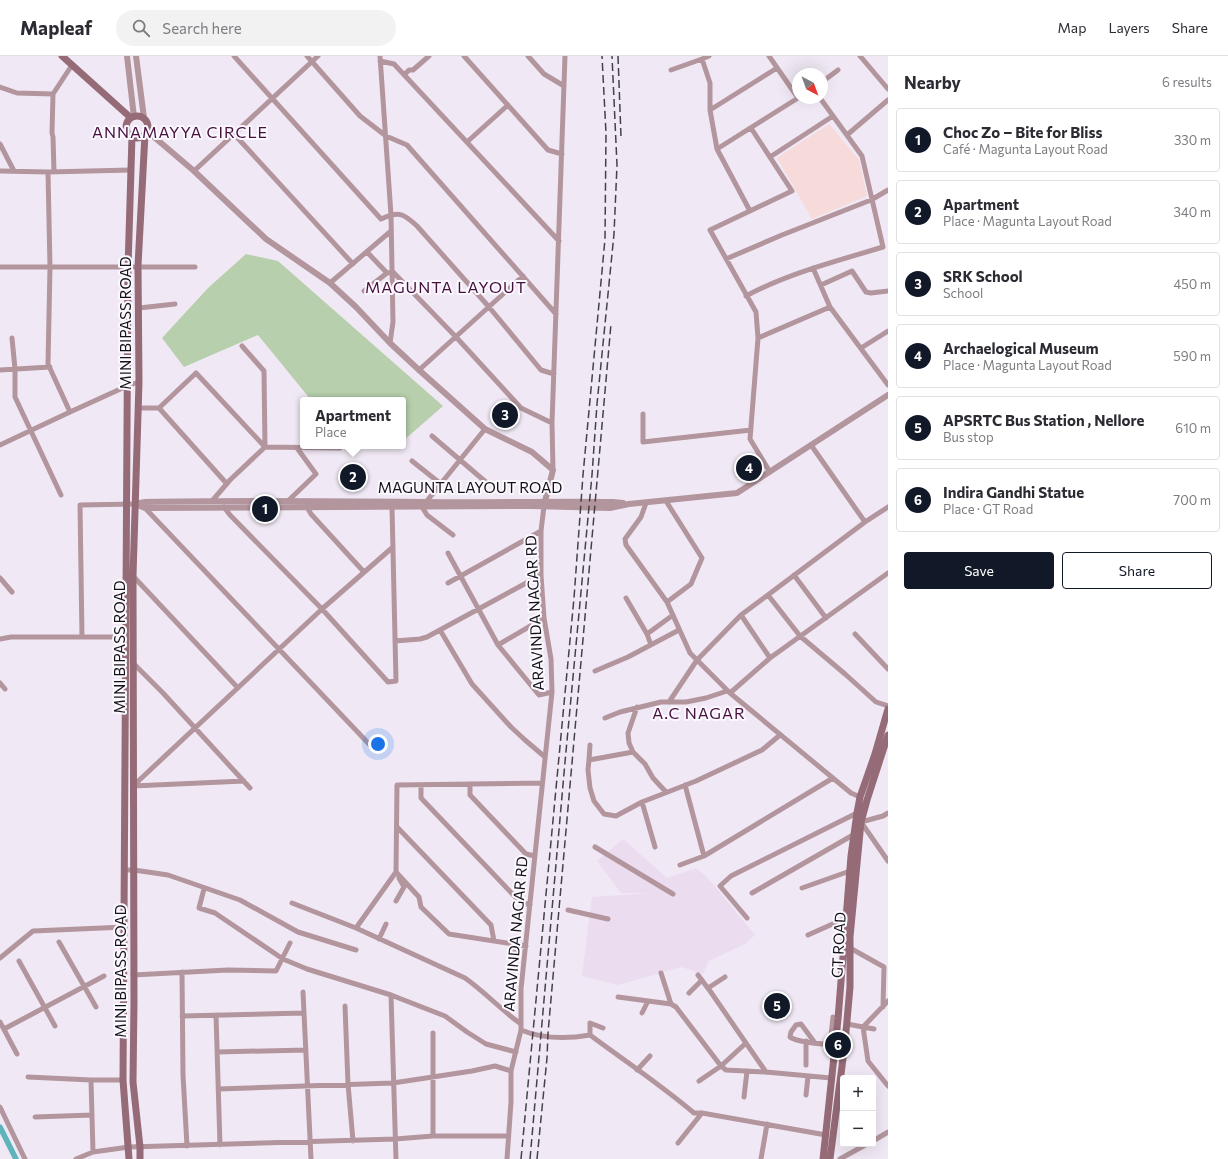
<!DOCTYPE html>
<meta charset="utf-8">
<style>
:root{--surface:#fff;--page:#f2f2f3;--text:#2b2b33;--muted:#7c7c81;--line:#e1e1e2;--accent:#111827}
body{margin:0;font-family:Commissioner,sans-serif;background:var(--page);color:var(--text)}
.controls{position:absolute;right:12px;bottom:12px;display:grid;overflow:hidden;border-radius:4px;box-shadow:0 4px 16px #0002}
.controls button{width:36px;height:36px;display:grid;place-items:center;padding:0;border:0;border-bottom:1px solid var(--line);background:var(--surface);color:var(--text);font:20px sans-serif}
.compass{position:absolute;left:792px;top:12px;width:36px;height:36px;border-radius:50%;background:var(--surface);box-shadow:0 4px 16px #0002;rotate:139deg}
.you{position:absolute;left:378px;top:688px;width:14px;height:14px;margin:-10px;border:3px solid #fff;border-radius:50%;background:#1a73e8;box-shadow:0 0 0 6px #1a73e833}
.badge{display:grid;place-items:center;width:26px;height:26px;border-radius:50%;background:var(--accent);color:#fff;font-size:13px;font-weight:700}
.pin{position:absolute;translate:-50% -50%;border:2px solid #fff;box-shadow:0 1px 4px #0006}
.popup{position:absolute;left:300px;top:341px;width:106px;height:52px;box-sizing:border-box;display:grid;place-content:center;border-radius:4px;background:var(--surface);filter:drop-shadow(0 1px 3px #0005);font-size:13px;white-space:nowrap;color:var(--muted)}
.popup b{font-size:15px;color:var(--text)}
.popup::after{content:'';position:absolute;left:50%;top:100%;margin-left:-8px;border:8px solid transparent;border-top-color:var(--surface)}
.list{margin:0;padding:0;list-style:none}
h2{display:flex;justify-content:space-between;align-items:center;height:52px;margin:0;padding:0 16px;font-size:17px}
h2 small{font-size:13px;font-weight:400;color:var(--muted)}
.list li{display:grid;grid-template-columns:26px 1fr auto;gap:12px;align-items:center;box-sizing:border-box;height:64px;margin:0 8px 8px;padding:0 8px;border:1px solid var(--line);border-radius:4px}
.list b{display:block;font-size:15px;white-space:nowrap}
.list p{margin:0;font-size:13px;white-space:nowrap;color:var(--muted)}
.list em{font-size:13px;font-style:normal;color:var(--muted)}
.actions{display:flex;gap:8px;padding:12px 16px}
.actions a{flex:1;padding:9px 0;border:1px solid var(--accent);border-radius:4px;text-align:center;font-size:14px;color:var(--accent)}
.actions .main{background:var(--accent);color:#fff}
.icon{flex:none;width:22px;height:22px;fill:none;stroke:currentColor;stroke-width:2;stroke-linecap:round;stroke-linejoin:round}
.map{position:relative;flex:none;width:888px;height:1103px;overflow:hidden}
header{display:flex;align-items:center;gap:24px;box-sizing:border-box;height:56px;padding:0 20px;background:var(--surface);border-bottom:1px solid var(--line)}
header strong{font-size:19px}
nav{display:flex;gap:22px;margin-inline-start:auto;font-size:14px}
.search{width:280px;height:36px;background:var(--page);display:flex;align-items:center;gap:10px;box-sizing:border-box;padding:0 14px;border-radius:22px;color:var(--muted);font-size:15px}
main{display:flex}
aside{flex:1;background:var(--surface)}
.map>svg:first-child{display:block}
</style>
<header>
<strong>Mapleaf</strong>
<div class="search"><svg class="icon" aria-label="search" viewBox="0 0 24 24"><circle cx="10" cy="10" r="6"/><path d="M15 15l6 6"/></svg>Search here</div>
<nav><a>Map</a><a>Layers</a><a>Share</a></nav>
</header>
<main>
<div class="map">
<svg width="888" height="1103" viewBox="0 0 888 1103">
<rect width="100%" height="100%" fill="#f0e9f5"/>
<path fill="#ebdcef" d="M623,783L667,822L696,812L706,820L755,879L745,888L709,905L703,918L681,911L618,929L582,920L592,841L650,837H621L597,805Z"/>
<path fill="#f6dbda" d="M829,68L859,104L867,140L812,163L777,102Z"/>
<path fill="#b7cfac" d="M246,198L278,205L443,350L403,385V344H311L258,279L184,311L162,282L208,232Z"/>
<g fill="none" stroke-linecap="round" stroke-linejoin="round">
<path stroke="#5eb4bb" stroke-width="5.5" d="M0,1071L16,1103"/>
<path stroke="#b3959d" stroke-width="5" d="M234,0L381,163C399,155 403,157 417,170L489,251L541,314L554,318
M307,0L360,60L386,80L407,89L556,258
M380,0L391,159L393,266L390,287
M464,0L548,94L562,98
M528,0L544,18L564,30
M769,0L798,42
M860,0L888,33
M702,3L710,27V54L717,93L750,155
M380,5L394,8L559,185
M671,14L702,3L709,0
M404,19L409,14H413L429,0
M822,26L838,14
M0,31L17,37L53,38
M710,54L777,12
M751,72L792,135L710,174L756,256L758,282L750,383L770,416
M234,78L353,208
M847,79L888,44
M467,86L508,49
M0,88L14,115
M717,93L798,42
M770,101L833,60
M0,115L48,116L131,114
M194,115L318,0
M48,116L50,211L48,308L70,356
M54,116L53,81L52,77L53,38L72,9
M726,203L782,179L871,144L888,134
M0,211H195
M813,212L830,251L888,329
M387,217L393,216L456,281L521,352L552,367
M330,227L391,175
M821,229L852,215L866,236L871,237L888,235
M364,235L387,217L367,196
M746,240C789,217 837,205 883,191L862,100L820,42
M139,252L175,248
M12,282L15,313V341L61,439
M758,282L830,251
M861,292L888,275
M0,314L50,311
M419,314L523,220
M138,352H159
M643,358V386L751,374
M432,380L487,427
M0,389L70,356L127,330L139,326
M811,389L865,466
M412,405L441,428
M553,414L552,367L565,0
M227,428L159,352L196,317L265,391L340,392L320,390
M212,445L230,424L265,391L264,315L242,290
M288,445L316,418L297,392
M666,445L702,502L691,528L667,546
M426,446L485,373
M646,447L641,461L625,483L626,489L667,546L690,597L730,637L851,737L860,741
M544,450L541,475V519L544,562L551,603L552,636L521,933V974C543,983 567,983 590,979C625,1005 661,1029 694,1057H702L826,1079
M224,451L230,459L322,553L388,626L396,625L392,451
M307,451L311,458L364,516
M422,451L427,459L453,479
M145,452L369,688
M448,497L498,589L539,639L552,636
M794,519L826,562
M133,520L238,632
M0,522L12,536
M448,527L541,475
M768,539L800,580L845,618L876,646L888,650
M626,542L647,578L651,589
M741,559L770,602
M440,574L472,628L511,671L525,684L545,701
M647,578L673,559
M855,578L888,613
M82,581L80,449L135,448
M0,583L11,581H126
M395,585L420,583L427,581L541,519
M498,589L544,562
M133,607L163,637L250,732
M595,615L628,601L679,574
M0,627L5,633
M730,637L770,602L888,517
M669,646L697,604L741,559L865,466L888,451
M637,651L628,677L629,687L633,696L645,708L653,722L666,736
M605,662L620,656L661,646H686L706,642L727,635
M633,696L589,704L588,714L590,732L594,745L604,758L616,760L642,746L696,725L762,694L780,679
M589,704L590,689
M244,725L133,730L322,553L393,491
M470,728V739L526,798L535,800
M421,729V742L520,846L530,849
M685,729L704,800
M642,746L655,791
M888,757L883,760L861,766L888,805
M397,771L491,869L494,885
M595,791L673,838
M680,809L704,800L833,722
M125,814H134L168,819L240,844L298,876L356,894
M396,816L419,841L421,851L449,878L526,890
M802,832L850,815
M204,833L199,852L215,857L283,903L307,913L391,939L445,960L467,976L486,988L516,996
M752,837L853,779
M396,845L404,831L399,822
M292,847L356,872L465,922C485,936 501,954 521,968
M568,854L608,863
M747,862L720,830L731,820L857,757
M356,872L396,816L397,729L542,727
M808,879L846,862
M379,883L386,868
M59,886L96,951
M850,892L884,911L883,951
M0,902L33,875L125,871
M19,905L55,970
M182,916L183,1019L187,1090
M512,917L516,888
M661,917L671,948
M133,919L228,914L276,915L290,887
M698,919L710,935
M725,921L708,932L766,1016
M303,936L311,1103
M689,937L702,924
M391,939L396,1103
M618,941L671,948L676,951L721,1010L726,1014L766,1016L831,1022
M888,945L863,971L868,1005L888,1030
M345,950L348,1028L353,1085
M642,957L648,945
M216,959L220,1089
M182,960L304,957
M0,966L17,998
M847,968L874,973
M4,973L104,920
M590,979V967L603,972
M815,987L801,968L796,969L791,976L790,981C797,987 825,988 836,989
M830,989L833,961
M217,996L306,994
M806,1009V985
M637,1014L650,1000
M28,1021L91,1024H123
M91,1024L93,1096
M699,1025L721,1010L746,987
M218,1033L393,1027L472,1015L495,1010L511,1015
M806,1039L808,1020
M744,1041L747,1015
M0,1051L25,1103
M35,1061L92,1059
M433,1080V977
M873,1085L888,1076
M678,1087L702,1057
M76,1103L93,1096L129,1091L395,1083L433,1080H508
M507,1103L511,1046V1015L521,974
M761,1103L767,1068
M840,1103L867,1088"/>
<path stroke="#b3959d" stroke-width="6" d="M127,0L134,61
M136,0L144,62
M147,75L194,115L266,183L330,227L356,251L390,287L419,314L485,373L532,396L553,414L545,445
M135,448L145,452L531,450L610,452L629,448L737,437L888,339
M135,448L145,446C238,444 331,445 424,446C487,447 550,445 613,446L623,447"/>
<path stroke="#956b77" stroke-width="7" d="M62,0L131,62
M126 71a11 11 0 1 1 22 0a11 11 0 1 1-22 0Z
M129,1103L123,1024L128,212L132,80
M140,1103V1091L133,1026L134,946L133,520L139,326L138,210L145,78
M823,1103L838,963L851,800L857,757L860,741L875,698L888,653
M830,1103L845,987L850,931V881L861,766L867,744L888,679"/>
<path stroke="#454147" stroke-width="1.5" stroke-dasharray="8 4" stroke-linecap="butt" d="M618,0L621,81
M521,1103L574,542L583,419L605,183L606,77L602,0
M530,1103L565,706L592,419L597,348L614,178L617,109L612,0
M537,1103L547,1002L548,977L611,268"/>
</g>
<g text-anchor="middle" stroke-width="4" stroke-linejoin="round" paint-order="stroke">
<g font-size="15" fill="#141216" stroke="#fcf8ff">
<text transform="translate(126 267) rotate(-90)" y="5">MINI BIPASS ROAD</text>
<text x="470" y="437">MAGUNTA LAYOUT ROAD</text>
<text transform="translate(535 557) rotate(-93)" y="5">ARAVINDA NAGAR RD</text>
<text transform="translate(120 591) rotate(-90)" y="5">MINI BIPASS ROAD</text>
<text transform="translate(516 878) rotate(-85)" y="5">ARAVINDA NAGAR RD</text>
<text transform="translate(839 889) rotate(-87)" y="5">GT ROAD</text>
<text transform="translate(121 915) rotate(-90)" y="5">MINI BIPASS ROAD</text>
</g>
<g font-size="16" letter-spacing="1" fill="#45103c" stroke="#fcf8ff">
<text x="180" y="82">ANNAMAYYA CIRCLE</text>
<text x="446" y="237">MAGUNTA LAYOUT</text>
<text x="699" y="663">A.C NAGAR</text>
</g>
</g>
</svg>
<div class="controls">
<button>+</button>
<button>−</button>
</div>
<svg class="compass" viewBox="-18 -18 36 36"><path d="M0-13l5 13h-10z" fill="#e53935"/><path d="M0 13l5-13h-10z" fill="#7c7c81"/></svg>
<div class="you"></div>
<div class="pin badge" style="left:265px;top:453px">1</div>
<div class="pin badge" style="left:353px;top:421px">2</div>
<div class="popup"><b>Apartment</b>Place</div>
<div class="pin badge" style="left:505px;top:359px">3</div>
<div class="pin badge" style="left:749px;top:412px">4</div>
<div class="pin badge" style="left:777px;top:950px">5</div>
<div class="pin badge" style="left:838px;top:989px">6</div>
</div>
<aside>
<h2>Nearby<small>6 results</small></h2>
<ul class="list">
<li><span class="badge">1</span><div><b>Choc Zo – Bite for Bliss</b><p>Café · Magunta Layout Road</p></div><em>330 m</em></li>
<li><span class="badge">2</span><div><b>Apartment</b><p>Place · Magunta Layout Road</p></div><em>340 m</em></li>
<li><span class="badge">3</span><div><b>SRK School</b><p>School</p></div><em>450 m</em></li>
<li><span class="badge">4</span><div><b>Archaelogical Museum</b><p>Place · Magunta Layout Road</p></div><em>590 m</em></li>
<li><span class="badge">5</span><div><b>APSRTC Bus Station , Nellore</b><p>Bus stop</p></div><em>610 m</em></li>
<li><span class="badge">6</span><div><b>Indira Gandhi Statue</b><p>Place · GT Road</p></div><em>700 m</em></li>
</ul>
<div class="actions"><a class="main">Save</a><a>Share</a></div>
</aside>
</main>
